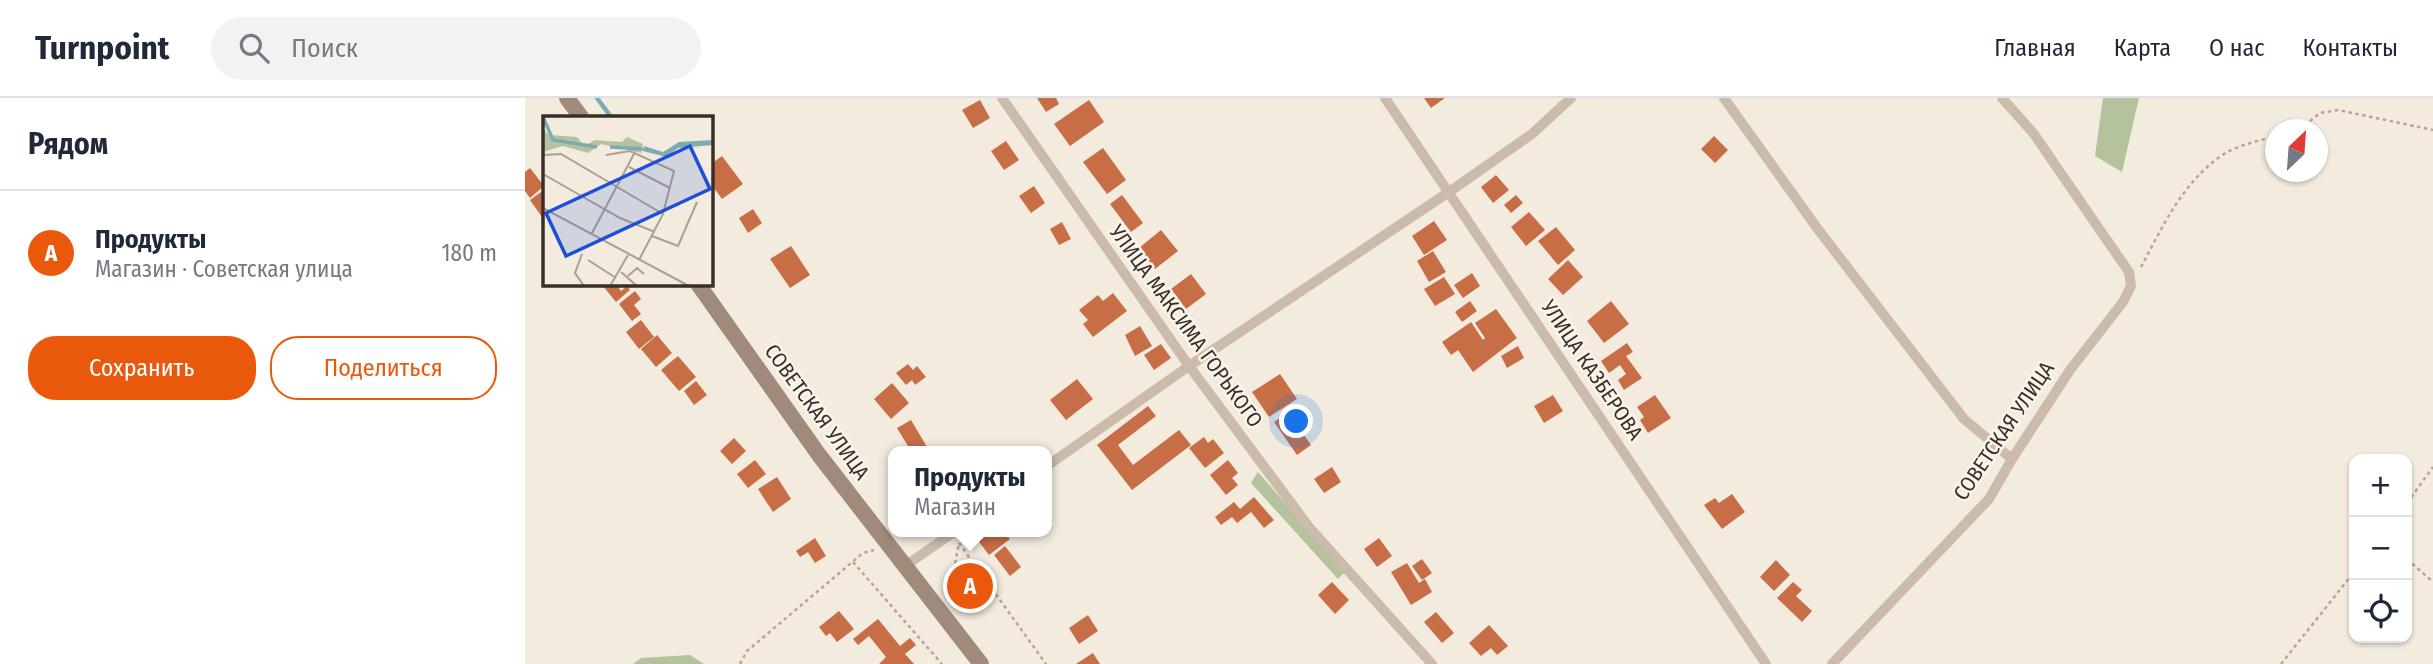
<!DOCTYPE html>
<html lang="ru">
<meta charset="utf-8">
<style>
:root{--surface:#fff;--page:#f2f2f3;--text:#1f2937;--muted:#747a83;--line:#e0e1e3;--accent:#ea580c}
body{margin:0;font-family:"Fira Sans Condensed",sans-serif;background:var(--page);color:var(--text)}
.controls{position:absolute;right:21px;bottom:21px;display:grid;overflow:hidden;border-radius:14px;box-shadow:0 2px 5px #0004}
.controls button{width:63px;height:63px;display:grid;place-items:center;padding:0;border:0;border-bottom:2px solid var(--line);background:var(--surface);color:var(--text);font:35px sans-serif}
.compass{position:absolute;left:1740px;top:21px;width:63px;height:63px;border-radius:50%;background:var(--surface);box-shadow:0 2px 5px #0004;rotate:25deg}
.you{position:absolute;left:772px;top:324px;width:24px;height:24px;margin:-18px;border:5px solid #fff;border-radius:50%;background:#1a73e8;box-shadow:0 0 0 10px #1a73e833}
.badge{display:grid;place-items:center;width:46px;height:46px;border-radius:50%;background:var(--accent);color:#fff;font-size:23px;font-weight:700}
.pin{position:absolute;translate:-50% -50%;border:4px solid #fff;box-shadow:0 2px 7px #0006}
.popup{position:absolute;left:363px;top:348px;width:164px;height:91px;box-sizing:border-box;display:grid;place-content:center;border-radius:14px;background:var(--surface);filter:drop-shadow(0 2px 5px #0005);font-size:23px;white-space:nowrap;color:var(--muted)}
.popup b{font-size:26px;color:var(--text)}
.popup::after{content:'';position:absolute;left:50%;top:100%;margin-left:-14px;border:14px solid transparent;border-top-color:var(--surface)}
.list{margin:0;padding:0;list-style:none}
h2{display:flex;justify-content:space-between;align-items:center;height:91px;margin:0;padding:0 28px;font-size:30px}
h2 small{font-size:23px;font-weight:400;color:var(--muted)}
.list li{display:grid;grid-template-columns:46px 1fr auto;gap:21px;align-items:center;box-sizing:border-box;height:126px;padding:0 28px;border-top:2px solid var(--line)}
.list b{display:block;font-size:26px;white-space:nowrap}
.list p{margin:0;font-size:23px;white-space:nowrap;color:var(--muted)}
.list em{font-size:23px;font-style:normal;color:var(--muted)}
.actions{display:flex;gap:14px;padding:21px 28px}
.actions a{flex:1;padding:16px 0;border:2px solid var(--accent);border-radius:28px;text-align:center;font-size:24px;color:var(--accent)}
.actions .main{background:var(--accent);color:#fff}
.icon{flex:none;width:38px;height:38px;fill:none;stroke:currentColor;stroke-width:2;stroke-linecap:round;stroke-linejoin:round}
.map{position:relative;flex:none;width:1908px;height:566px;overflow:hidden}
header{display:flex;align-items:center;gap:42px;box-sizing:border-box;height:98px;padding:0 35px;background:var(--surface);border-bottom:2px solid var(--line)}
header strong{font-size:33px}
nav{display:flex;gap:38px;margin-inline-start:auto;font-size:24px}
.search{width:490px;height:63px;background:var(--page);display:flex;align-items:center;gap:18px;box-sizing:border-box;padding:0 24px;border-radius:38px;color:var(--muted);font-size:26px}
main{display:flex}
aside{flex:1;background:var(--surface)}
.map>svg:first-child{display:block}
</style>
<header>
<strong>Turnpoint</strong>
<div class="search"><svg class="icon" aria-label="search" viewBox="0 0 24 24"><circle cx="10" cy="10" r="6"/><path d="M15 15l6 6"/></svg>Поиск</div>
<nav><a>Главная</a><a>Карта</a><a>О нас</a><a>Контакты</a></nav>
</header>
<main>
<aside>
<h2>Рядом<small></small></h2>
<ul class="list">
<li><span class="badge">A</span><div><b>Продукты</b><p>Магазин · Советская улица</p></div><em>180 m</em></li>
</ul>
<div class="actions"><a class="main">Сохранить</a><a>Поделиться</a></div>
</aside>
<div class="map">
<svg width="1908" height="566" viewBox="0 0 1908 566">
<rect width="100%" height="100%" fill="#f3ebde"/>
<path fill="#b4c39e" d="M1578,0H1614L1597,74L1570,58Z
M733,374L820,474L813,481L726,385Z
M165,557L179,566H108L116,560Z"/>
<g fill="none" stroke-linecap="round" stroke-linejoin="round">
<path stroke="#7cacb1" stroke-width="4.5" d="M72,0L86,19"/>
</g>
<path fill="#c86e47" d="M512,0H531L534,6L521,14Z
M899,0H920L906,10Z
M455,2L465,20L448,30L437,12Z
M564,2L579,24L545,48L529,26Z
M1189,38L1203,52L1190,65L1176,51Z
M481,43L494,62L479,72L466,53Z
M578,50L601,82L582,96L558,64Z
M197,58L218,86L197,101L186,86V66Z
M5,70L19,88L5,100L0,93V74Z
M971,77L984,92L968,105L956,89Z
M509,88L520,105L506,115L494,98Z
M19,92V122L5,102Z
M597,97L618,125L606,134L585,106Z
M991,97L998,105L986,115L979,107Z
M228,111L237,125L223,135L214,120Z
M1004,114L1020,132L1001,148L986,129Z
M909,123L922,142L899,157L887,138Z
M537,124L546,141L534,147L525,131Z
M1031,129L1050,152L1033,167L1013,143Z
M636,132L653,153L630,171L614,150Z
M266,148L285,177L265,190L245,161Z
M908,153L921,174L904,184L892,163Z
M1043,162L1058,179L1038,197L1023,181Z
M947,175L955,188L938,200L929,187Z
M666,176L681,196L661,211L646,191Z
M919,179L930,196L910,208L899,191Z
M82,186H91L96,193L102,188L105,192L91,204L78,188Z
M110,193L116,201L109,207L116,216L107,223L94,206Z
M588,195L602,213L568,239L558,226L563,222L554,212L573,197L578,203Z
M945,203L952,213L937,224L930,214Z
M1086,203L1104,226L1079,245L1062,223Z
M971,211L992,240L948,274L933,252L926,257L917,244L946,224L958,242L960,240L950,225Z
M116,222L129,239L114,251L101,234Z
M615,228L627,248L610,258L600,237Z
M132,237L147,255L131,269L116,251Z
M1102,245L1108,254L1101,258L1117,280L1099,292L1093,282L1101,276L1095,267L1084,275L1076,263Z
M636,246L646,260L629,272L619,257Z
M993,248L999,260L982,270L976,258Z
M153,258L171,279L154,293L136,272Z
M383,266L388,272L392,268L401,279L390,287L387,282L381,287L371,275Z
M755,276L772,301L744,319L727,294Z
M552,281L568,301L541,322L525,302Z
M171,283L182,297L169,307L159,293Z
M367,285L384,305L366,321L349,301Z
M1028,297L1038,313L1019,325L1009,308Z
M1130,297L1146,320L1123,335L1115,322L1119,319L1112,309Z
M623,308L631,318L593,347L608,367L654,332L666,347L607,392L572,347Z
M767,312L773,320L769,323L786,347L772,357L749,324Z
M386,322L402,349L394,353H386L372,330Z
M679,339L683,345L688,341L699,355L680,370L664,350Z
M209,340L221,353L207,366L195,353Z
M230,362L241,376L223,390L212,376Z
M703,362L713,375L707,380L713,387L701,397L685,377Z
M807,369L816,384L799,395L789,381Z
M252,379L266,401L248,414L233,391Z
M1207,396L1220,414L1197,431L1179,407L1190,400L1194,405Z
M729,399L749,422L739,430L726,414L712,425L707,419L696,427L690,419L709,404L715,411Z
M451,434H479L485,441L464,457L448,436Z
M290,440L301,458L290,465L283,454L275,459L271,453Z
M854,440L867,458L852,469L839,451Z
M480,448L496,469L485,478L469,457Z
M897,461L907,475L897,482L887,468Z
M1251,462L1265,477L1249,493L1235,479Z
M882,465L894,485L900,481L907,494L886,507L866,474Z
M447,474L463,495L453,502L437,481Z
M807,484L824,502L810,516L793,497Z
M1268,484L1277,492L1271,498L1287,513L1277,524L1252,500Z
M314,513L329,531L312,544L305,535L301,538L294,529Z
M911,514L929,535L917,545L899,524Z
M563,517L573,533L554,546L544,530Z
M353,521L375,548L385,540L391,547L380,556L389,566H354L361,559L344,538L333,547L328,541Z
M964,527L983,548L972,557L966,550L956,558L944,545Z
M568,555L575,566H551Z"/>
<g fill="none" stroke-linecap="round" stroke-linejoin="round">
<path stroke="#b8a594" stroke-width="2.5" stroke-dasharray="3.5 3.5" stroke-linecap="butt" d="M1774,32L1795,15L1813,12L1908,32
M1616,169C1638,128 1658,83 1699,56C1713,47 1734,43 1750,38
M1882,405L1908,369
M434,445L521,566
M1882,461L1908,484
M328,464L417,566
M426,486L434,445
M215,566L222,553L338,455L349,452
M1756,566L1829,474"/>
<path stroke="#cba" stroke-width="10" d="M477,0L664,268L784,429L907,566
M860,0L1241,566
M1199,0L1292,130L1439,321L1487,361
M522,368L664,268L924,94L1007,36L1046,0
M380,468L429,434
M1307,566L1464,401L1487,361L1545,272L1598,204L1606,188L1604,174L1579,138L1509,36L1477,0"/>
<path stroke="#a08a7b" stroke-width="16" d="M42,0L56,19
M173,186L294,357L456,566"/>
</g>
<g text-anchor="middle" stroke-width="5" stroke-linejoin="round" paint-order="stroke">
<g font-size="21" fill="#392f29" stroke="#faf4eb">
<text transform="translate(661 228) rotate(54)" y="7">УЛИЦА МАКСИМА ГОРЬКОГО</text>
<text transform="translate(1067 272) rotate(56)" y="7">УЛИЦА КАЗБЕРОВА</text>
<text transform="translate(292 314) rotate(54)" y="7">СОВЕТСКАЯ УЛИЦА</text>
<text transform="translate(1479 333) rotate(-56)" y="7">СОВЕТСКАЯ УЛИЦА</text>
</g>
</g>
<g transform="translate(18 18)">
<rect width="170" height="170" fill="#f3ebde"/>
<path d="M0,13L6,19L34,21L41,30L52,24L79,26L84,21L100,28L98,37L58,28L45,37L20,30L0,36Z" fill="#b4c39e"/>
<path d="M170,24V29L135,32L123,41L100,35L101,30L120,36L136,26Z" fill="#7cacb1"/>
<path fill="none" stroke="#7cacb1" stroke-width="3.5" d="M0,1L10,24L54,31M67,31L100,33"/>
<path fill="none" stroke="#a9a096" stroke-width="2" d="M0,39L18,38L120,98M63,39L87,35L131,55L120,98L96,144M86,51L127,72M0,58L77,102L112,116M0,92L146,170M48,119L92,36M109,120L135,130L154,86M39,138L32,157L41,170M45,144L73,162M78,156L94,170M85,160L94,152L101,158M67,170L85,139"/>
<path fill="#1d4ed8" fill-opacity="0.15" stroke="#1d4ed8" stroke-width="3.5" d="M147,30L167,73L23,140L3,97Z"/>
<rect width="170" height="170" fill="none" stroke="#392f29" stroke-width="3.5"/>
</g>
</svg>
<div class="controls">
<button>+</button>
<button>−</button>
<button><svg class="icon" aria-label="locate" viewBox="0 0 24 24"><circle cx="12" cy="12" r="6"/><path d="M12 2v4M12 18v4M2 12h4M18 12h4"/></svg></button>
</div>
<svg class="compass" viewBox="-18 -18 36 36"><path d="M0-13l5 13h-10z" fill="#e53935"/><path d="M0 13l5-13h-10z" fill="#747a83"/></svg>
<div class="you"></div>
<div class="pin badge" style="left:445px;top:488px">A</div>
<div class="popup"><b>Продукты</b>Магазин</div>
</div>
</main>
